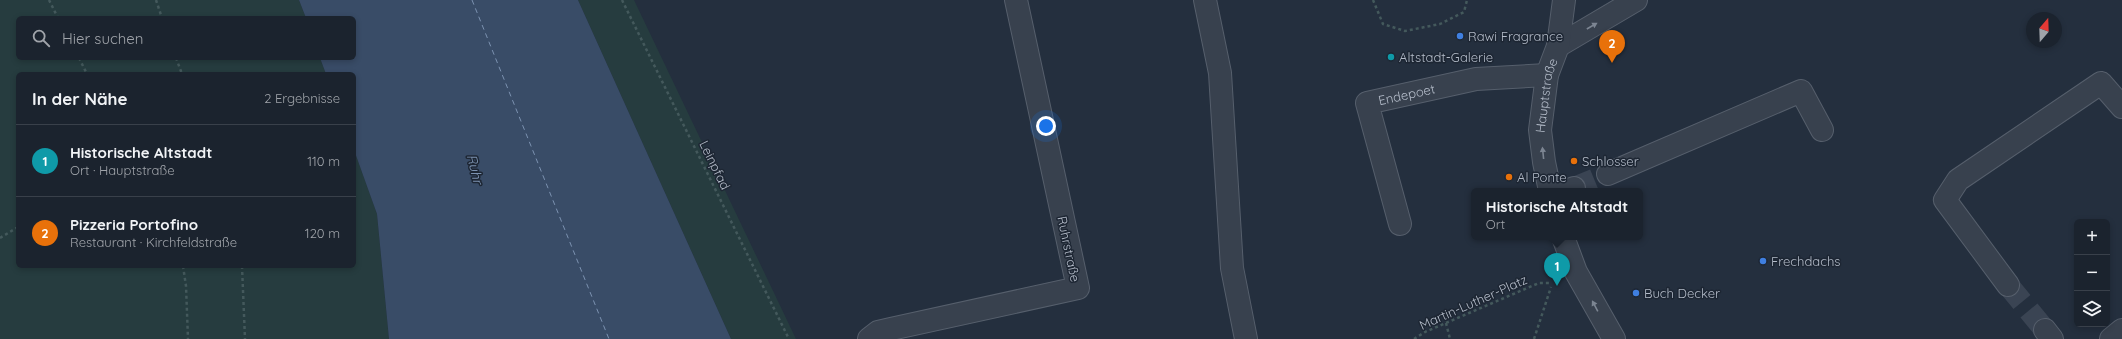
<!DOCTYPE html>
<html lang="de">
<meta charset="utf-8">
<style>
:root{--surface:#1b232e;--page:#282f3a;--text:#f1f3f6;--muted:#a0a4aa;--line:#39404a;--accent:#bca0f2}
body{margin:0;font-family:Quicksand,sans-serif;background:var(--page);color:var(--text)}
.controls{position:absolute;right:12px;bottom:12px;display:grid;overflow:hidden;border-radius:6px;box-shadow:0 2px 6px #0003}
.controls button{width:36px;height:36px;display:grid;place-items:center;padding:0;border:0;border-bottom:1px solid var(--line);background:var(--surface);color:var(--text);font:20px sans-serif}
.compass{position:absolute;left:2026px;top:12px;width:36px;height:36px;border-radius:50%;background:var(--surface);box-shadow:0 2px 6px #0003;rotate:19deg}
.you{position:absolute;left:1046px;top:126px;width:14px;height:14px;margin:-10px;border:3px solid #fff;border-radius:50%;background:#1a73e8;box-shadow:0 0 0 6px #1a73e833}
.badge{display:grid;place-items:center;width:26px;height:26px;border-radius:50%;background:var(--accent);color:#fff;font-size:13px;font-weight:700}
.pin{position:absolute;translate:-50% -33px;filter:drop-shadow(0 1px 2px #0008)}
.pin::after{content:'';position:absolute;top:21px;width:14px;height:12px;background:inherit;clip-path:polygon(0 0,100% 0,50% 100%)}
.popup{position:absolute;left:1471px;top:188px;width:172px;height:52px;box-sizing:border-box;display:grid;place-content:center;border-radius:6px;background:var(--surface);filter:drop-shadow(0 1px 3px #0005);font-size:13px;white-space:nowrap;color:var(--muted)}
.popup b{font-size:15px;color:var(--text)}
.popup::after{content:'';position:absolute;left:50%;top:100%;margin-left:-8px;border:8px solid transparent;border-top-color:var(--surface)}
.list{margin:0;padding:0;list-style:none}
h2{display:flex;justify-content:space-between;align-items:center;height:52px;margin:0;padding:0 16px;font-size:17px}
h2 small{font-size:13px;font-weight:400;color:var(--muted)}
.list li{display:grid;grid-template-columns:26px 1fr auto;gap:12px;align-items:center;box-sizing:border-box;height:72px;padding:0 16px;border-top:1px solid var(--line)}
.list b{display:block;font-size:15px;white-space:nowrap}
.list p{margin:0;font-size:13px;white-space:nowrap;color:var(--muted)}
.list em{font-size:13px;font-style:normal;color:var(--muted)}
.icon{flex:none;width:22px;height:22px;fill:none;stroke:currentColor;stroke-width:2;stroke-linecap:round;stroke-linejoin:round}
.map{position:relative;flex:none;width:2122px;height:339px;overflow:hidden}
.search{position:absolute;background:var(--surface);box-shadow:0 2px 6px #0003;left:16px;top:16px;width:340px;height:44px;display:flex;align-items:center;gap:10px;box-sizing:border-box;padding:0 14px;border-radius:6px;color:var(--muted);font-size:15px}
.panel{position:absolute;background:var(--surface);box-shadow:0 2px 6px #0003;left:16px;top:72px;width:340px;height:196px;border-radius:6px}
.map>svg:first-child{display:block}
</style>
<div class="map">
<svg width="2122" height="339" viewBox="0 0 2122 339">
<rect width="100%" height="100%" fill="#242f3e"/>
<path fill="#263c3f" d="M0,0H299L306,18H18V58H320L326,74H18V266H354V150L377,214L389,339H0Z
M578,0H634L796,339H731Z"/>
<path fill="#394c67" d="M299,0H578L731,339H389L377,214L354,150V74H326L320,58H354V18H306Z"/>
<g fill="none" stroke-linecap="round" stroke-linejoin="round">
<path stroke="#7c92b1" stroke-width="1" stroke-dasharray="5 4" stroke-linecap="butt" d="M472,0L609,339"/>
<path stroke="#3a4453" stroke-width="22" stroke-dasharray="22 11" stroke-linecap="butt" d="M1574,188L1608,174
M2008,285L2045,330"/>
<defs>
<g id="minor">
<path d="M1205,0L1220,73L1232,268L1246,339"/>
<path d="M1558,46L1636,0"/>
<path d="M1608,174L1801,91L1822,130"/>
<path id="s1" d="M1550,191L1544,162L1540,130L1547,75L1558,46L1564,0"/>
<path d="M1566,191L1574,188"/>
<path id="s2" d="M1400,224L1367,103L1476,79L1547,75"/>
<path d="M1563,237L1576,272L1614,339"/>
<path d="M2008,285L1945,200L1958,180L2101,83L2122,107"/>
<path d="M2045,330L2052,339"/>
<path d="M869,339L878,332L891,329L1078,288L1016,0"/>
<path d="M2111,339L2122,330"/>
</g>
</defs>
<use href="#minor" stroke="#565f6c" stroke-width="24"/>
<path stroke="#44595c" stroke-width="2.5" stroke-dasharray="3 3" stroke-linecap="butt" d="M49,0L58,18
M156,0L162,18
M622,0L789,339
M1373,0L1383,24L1405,31L1440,24L1464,12L1467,0
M79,58L87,74
M176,58L182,74
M0,238L18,227
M183,266L186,286L188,339
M242,266L245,339
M1446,323L1450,339
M1414,339L1425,332L1539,283H1549
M1534,339L1551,287"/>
<use href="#minor" stroke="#38414e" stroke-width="22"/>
</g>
<defs><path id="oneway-solid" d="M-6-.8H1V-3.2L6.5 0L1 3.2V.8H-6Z"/></defs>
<g fill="#7c8592">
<use href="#oneway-solid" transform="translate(1592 26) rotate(-30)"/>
<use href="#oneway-solid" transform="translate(1543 153) rotate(-96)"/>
<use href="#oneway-solid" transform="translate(1595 306) rotate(-118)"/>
</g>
<g fill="#3f7fe0" stroke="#1d2633" stroke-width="1.5">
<circle cx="1460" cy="36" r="4"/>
<circle cx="1763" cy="261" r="4"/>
<circle cx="1636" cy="293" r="4"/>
</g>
<circle fill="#0f9aa8" stroke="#1d2633" stroke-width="1.5" cx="1391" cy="57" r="4"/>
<g fill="#e8710a" stroke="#1d2633" stroke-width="1.5">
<circle cx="1574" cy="161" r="4"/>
<circle cx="1509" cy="177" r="4"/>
</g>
<g text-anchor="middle" stroke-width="3" stroke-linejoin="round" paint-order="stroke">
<g font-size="13" fill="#b4bcc9" stroke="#1d2633" text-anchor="start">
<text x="1468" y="41">Rawi Fragrance</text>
<text x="1399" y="62">Altstadt-Galerie</text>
<text x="1582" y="166">Schlosser</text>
<text x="1517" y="182">Al Ponte</text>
<text x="1771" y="266">Frechdachs</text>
<text x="1644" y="298">Buch Decker</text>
</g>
<g font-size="13" fill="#b4bcc9" stroke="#1d2633">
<text dy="5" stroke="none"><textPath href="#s2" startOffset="166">Endepoet</textPath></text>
<text dy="5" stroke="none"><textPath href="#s1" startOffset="97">Hauptstraße</textPath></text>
<text transform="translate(715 165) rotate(64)" y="5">Leinpfad</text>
<text transform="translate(1069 249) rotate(78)" y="5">Ruhrstraße</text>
<text transform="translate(1473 302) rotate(-24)" y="5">Martin-Luther-Platz</text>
</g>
<g font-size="14" font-style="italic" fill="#7c92b1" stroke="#1d2633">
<text transform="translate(475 169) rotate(76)" y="5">Ruhr</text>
</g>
</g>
</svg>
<div class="controls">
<button>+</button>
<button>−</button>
<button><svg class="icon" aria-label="layers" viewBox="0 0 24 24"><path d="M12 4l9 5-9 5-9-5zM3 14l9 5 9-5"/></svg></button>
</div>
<svg class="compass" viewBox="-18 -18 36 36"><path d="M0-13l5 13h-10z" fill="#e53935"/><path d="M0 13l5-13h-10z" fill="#a0a4aa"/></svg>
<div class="you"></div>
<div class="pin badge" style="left:1557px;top:286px;background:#0f9aa8">1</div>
<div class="popup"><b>Historische Altstadt</b>Ort</div>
<div class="pin badge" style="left:1612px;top:63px;background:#e8710a">2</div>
<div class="search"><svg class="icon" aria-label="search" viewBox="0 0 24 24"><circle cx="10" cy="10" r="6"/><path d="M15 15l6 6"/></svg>Hier suchen</div>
<section class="panel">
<h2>In der Nähe<small>2 Ergebnisse</small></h2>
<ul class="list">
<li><span class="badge" style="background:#0f9aa8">1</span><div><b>Historische Altstadt</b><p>Ort · Hauptstraße</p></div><em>110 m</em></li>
<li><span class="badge" style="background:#e8710a">2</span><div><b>Pizzeria Portofino</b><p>Restaurant · Kirchfeldstraße</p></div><em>120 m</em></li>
</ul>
</section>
</div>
